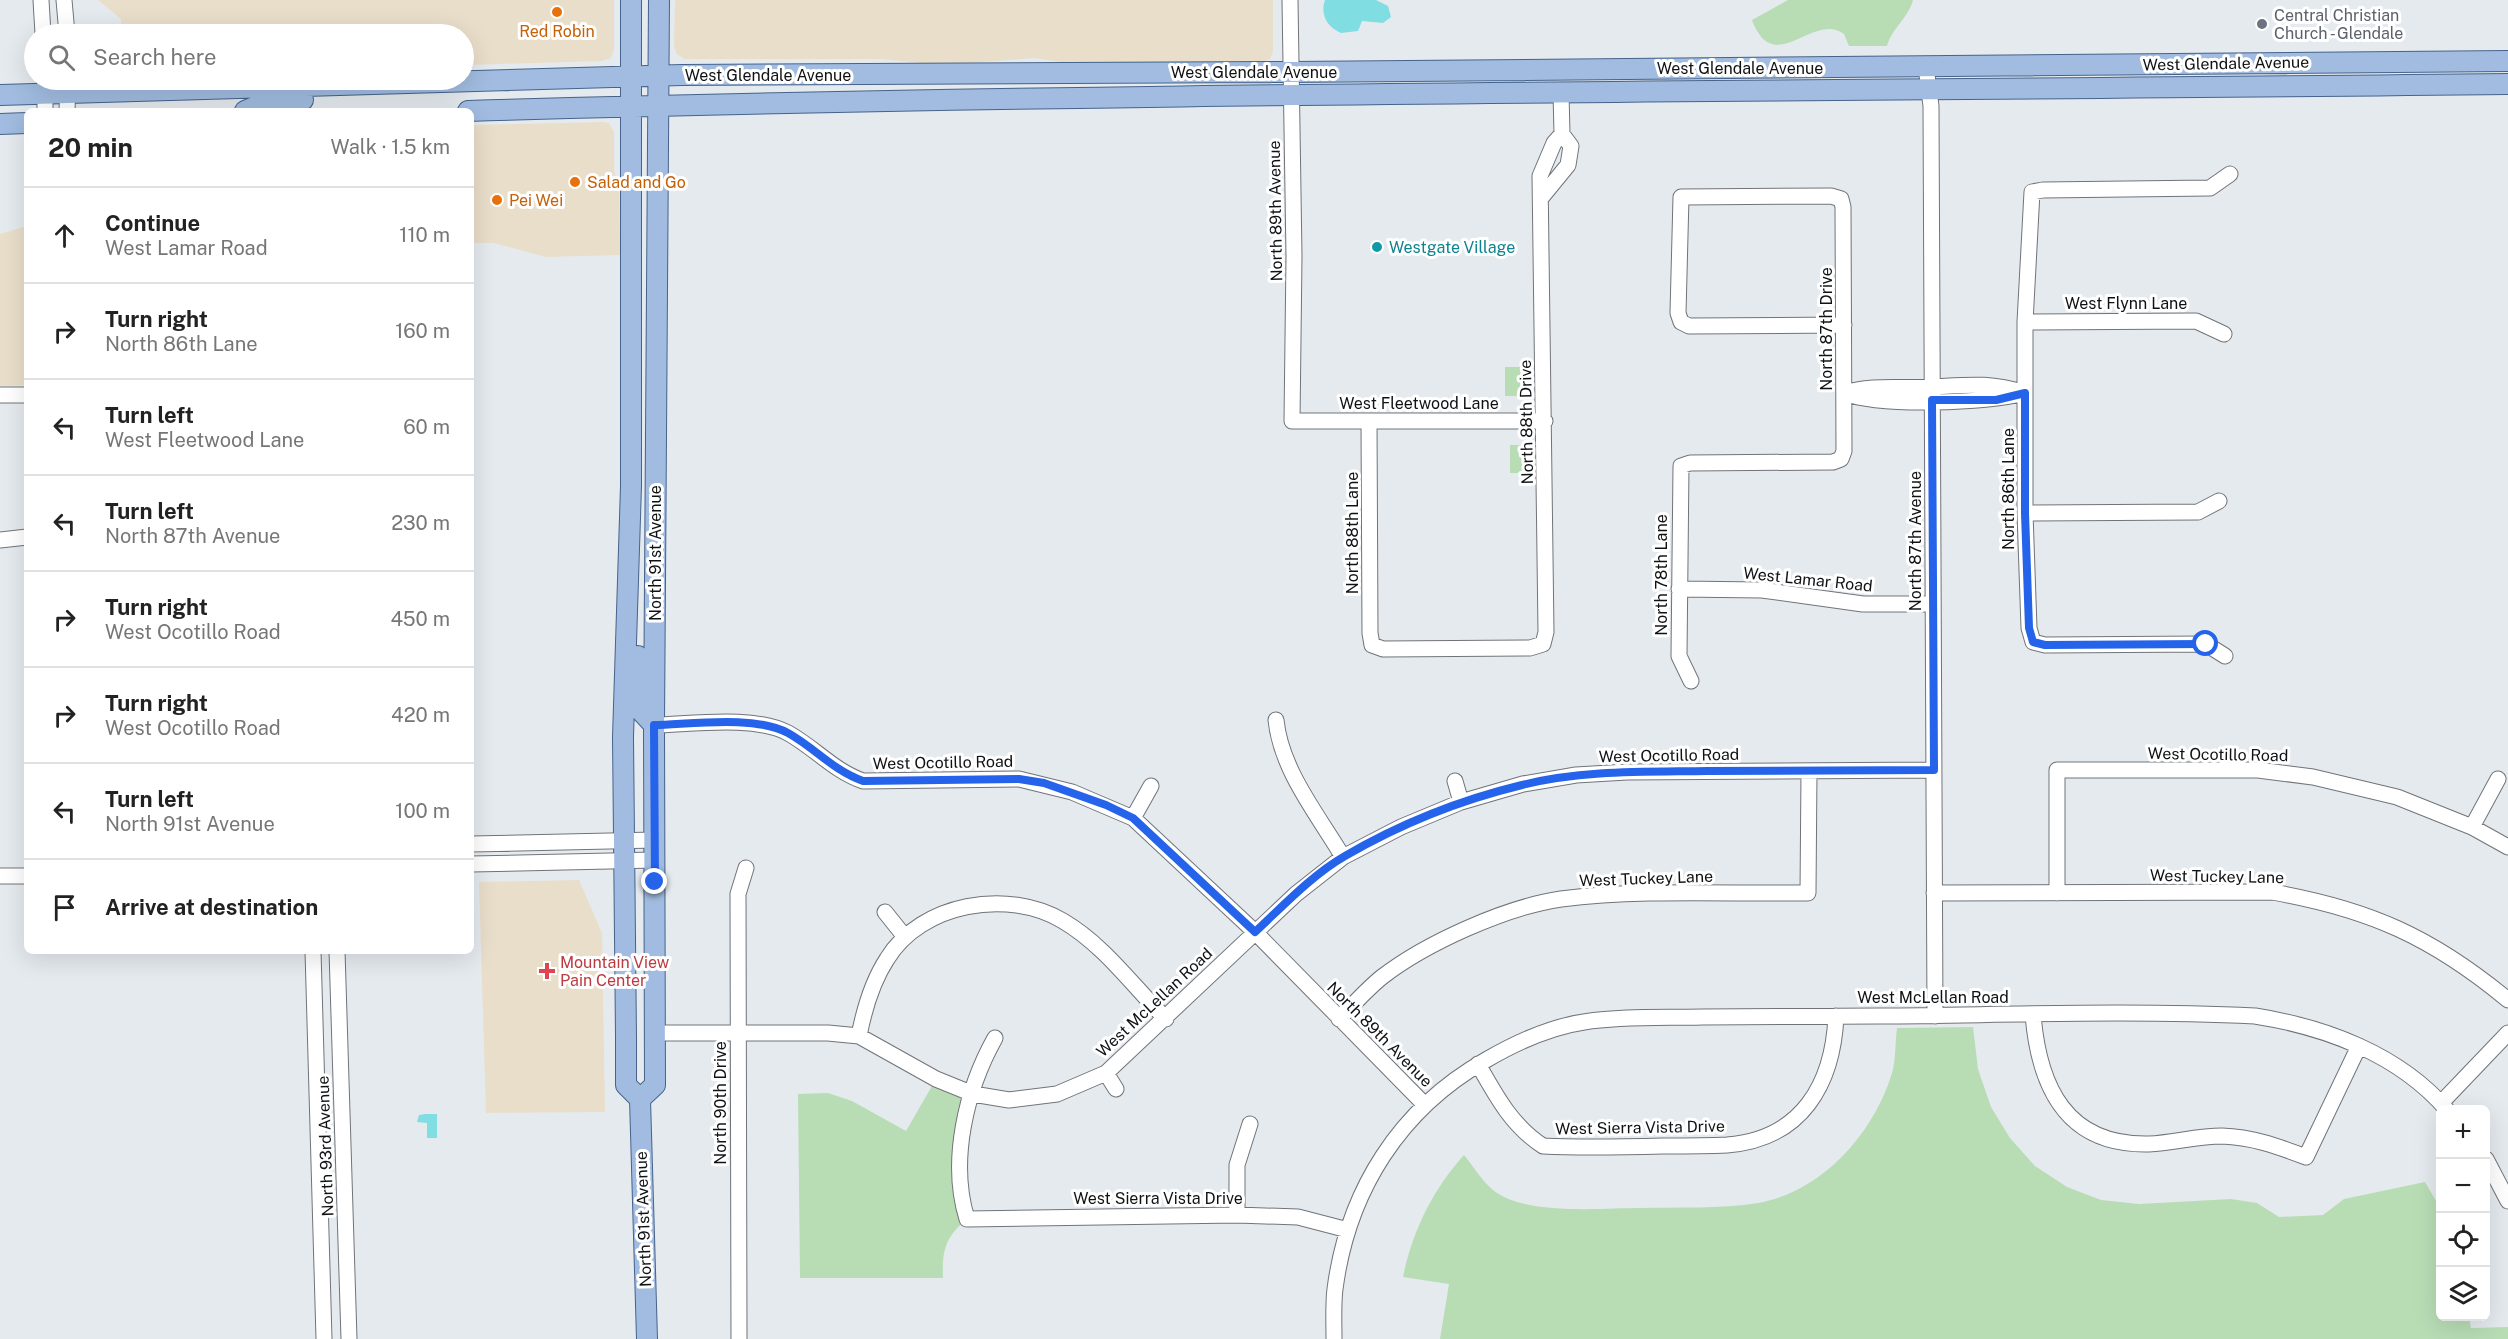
<!DOCTYPE html>
<meta charset="utf-8">
<style>
:root{--surface:#fff;--page:#f2f2f2;--text:#222;--muted:#767676;--line:#e0e0e0}
body{margin:0;font-family:"Public Sans",sans-serif;background:var(--page);color:var(--text)}
.controls{position:absolute;right:18px;bottom:18px;display:grid;overflow:hidden;border-radius:9px;box-shadow:0 6px 24px #0002}
.controls button{width:54px;height:54px;display:grid;place-items:center;padding:0;border:0;border-bottom:2px solid var(--line);background:var(--surface);color:var(--text);font:30px sans-serif}
.stop{position:absolute;width:18px;height:18px;margin:-14px;border:4px solid #2563eb;border-radius:50%;background:#fff}
.stop.end{background:#2563eb;border-color:#fff;box-shadow:0 2px 6px #0008}
.list{margin:0;padding:0;list-style:none}
h2{display:flex;justify-content:space-between;align-items:center;height:78px;margin:0;padding:0 24px;font-size:26px}
h2 small{font-size:20px;font-weight:400;color:var(--muted)}
.list li{display:grid;grid-template-columns:39px 1fr auto;gap:18px;align-items:center;box-sizing:border-box;height:96px;padding:0 24px;border-top:2px solid var(--line)}
.list b{display:block;font-size:22px;white-space:nowrap}
.list p{margin:0;font-size:20px;white-space:nowrap;color:var(--muted)}
.list em{font-size:20px;font-style:normal;color:var(--muted)}
.icon{flex:none;width:33px;height:33px;fill:none;stroke:currentColor;stroke-width:2;stroke-linecap:round;stroke-linejoin:round}
.map{position:relative;flex:none;width:2508px;height:1339px;overflow:hidden}
.search{position:absolute;background:var(--surface);box-shadow:0 6px 24px #0002;left:24px;top:24px;width:450px;height:66px;display:flex;align-items:center;gap:15px;box-sizing:border-box;padding:0 21px;border-radius:33px;color:var(--muted);font-size:22px}
.panel{position:absolute;background:var(--surface);box-shadow:0 6px 24px #0002;left:24px;top:108px;width:450px;height:846px;border-radius:9px}
.map>svg:first-child{display:block}
</style>
<div class="map">
<svg width="2508" height="1339" viewBox="0 0 2508 1339">
<rect width="100%" height="100%" fill="#e5eaef"/>
<path fill="#e9deca" d="M98,0H614V49L611,58L602,61L464,65V34H122L121,19Z
M675,0H1273V51L1270,59L1259,63L1073,64L1034,58L943,65L881,59H685L677,54L674,47Z
M603,122L609,123L614,132V171L619,190L620,255L546,257L494,243H471V125Z
M27,226V385L0,386V234Z
M579,880L602,933L605,1112L486,1113L479,882Z"/>
<path fill="#b8ddb5" d="M1788,0H1913C1909,17 1892,28 1887,46H1849L1844,34C1813,11 1774,79 1752,20Z
M1505,367H1530V396H1505Z
M1510,445H1524V473H1510Z
M1973,1027L1978,1069L1991,1107L2010,1138L2035,1166L2067,1187L2101,1200L2139,1204L2231,1199L2257,1203L2279,1217L2323,1215L2344,1199L2425,1182L2440,1208V1316L2469,1317L2471,1328L2508,1327V1339H1440L1449,1284L1403,1277C1412,1232 1433,1189 1464,1155C1473,1166 1482,1181 1493,1190C1525,1216 1601,1208 1640,1208C1678,1207 1720,1209 1758,1203C1822,1192 1874,1133 1892,1073C1896,1059 1895,1042 1897,1028Z
M936,1079L973,1094L963,1129L967,1219C945,1237 942,1251 943,1278H800L798,1094L828,1093L852,1101L906,1131Z"/>
<path fill="#80dde2" d="M1325,0H1376L1388,6L1391,17L1383,23L1362,21L1358,31L1341,33C1327,27 1320,15 1325,0Z
M426,1114H437V1138H427V1123L417,1122L419,1115Z"/>
<g fill="none" stroke-linecap="round" stroke-linejoin="round">
<defs>
<path id="minor" d="M41,0L43,34
M64,0L67,34
M1290,0L1294,256L1292,421H1545
M1926,67L1931,106L1935,1016
M45,80V111
M67,111L68,80
M1541,198L1568,165L1571,146L1562,134L1561,93
M2025,322L2196,321L2224,334
M1844,393C1873,384 1902,389 1932,387C1970,385 1988,382 2025,393
M1844,393C1882,407 1984,403 2025,393
M0,395H27
M1369,421L1370,633L1372,645L1383,649L1530,648L1543,644L1546,632L1540,176L1554,143L1562,134
M2025,513L2198,512L2219,501
M0,540L27,537
M1679,589L1762,590L1863,604H1933
M2225,656L2206,644L2045,645L2033,642L2029,628L2025,513V322L2032,192L2043,190L2210,188L2230,174
M1691,681L1679,656L1681,466L1690,463L1833,462L1841,459L1844,451L1843,207L1841,199L1831,196L1681,197L1678,313L1681,322L1689,326L1844,325
M1276,720C1281,770 1318,815 1343,857
M654,725C693,724 754,715 788,733C815,748 834,771 863,781L1019,779L1072,792L1133,818L1255,932L1424,1104
M1455,781L1461,802
M1133,818L1151,786
M2472,827L2498,779
M471,844L655,840
M471,864L655,860
M0,876H27
M1934,893L2272,892C2369,909 2432,937 2508,1000
M2057,893V770H2258L2313,777L2397,797L2472,827L2508,847
M885,912L905,937
M313,951L324,1339
M337,951L349,1339
M2033,1015C2039,1087 2066,1146 2149,1144C2173,1143 2197,1136 2222,1136C2252,1137 2277,1146 2306,1157L2359,1046
M1339,1019C1353,1005 1367,989 1382,977C1426,943 1506,907 1561,899C1642,889 1726,894 1808,893L1809,771
M655,1033H828L859,1036L936,1079L973,1094L1009,1100L1057,1094L1106,1073L1296,894L1343,857L1401,827L1461,802L1523,784L1576,775L1627,772L1934,770
M859,1036C864,1010 872,982 887,959C921,903 1008,888 1063,921C1104,945 1133,986 1166,1019
M995,1038C966,1090 949,1161 967,1219L1237,1215L1298,1217L1348,1230
M1478,1064C1496,1096 1512,1126 1543,1146C1583,1148 1623,1147 1663,1146C1684,1146 1706,1146 1727,1145C1802,1139 1833,1084 1836,1016
M1106,1073L1116,1089
M2441,1103L2508,1033
M2486,1159L2508,1201
M1237,1215V1165L1250,1124
M739,1339L738,894L746,868
M1334,1339C1334,1322 1333,1305 1335,1289C1348,1190 1400,1109 1486,1060C1517,1042 1549,1027 1584,1022C1623,1016 1663,1018 1702,1017C1761,1017 1821,1016 1880,1016C2005,1015 2130,1010 2255,1016C2325,1027 2399,1054 2447,1110"/>
<path id="major" d="M631,0V486L623,737L626,1038V1085L640,1099L647,1339
M0,95L682,75L1291,72L2508,61
M245,111L264,103L303,100
M468,111C1148,91 1828,92 2508,84
M0,124L27,123
M638,656L639,709L654,725
M640,1099L655,1085L654,725L659,0"/>
</defs>
<use href="#minor" stroke="#707479" stroke-width="17"/>
<use href="#major" stroke="#46638b" stroke-width="22"/>
<use href="#minor" stroke="#fff" stroke-width="15"/>
<use href="#major" stroke="#a1bce0" stroke-width="20"/>
</g>
<g fill="none" stroke-linecap="round" stroke-linejoin="round">
<path stroke="#2563eb" stroke-width="8" d="M655,882L654,725C693,724 754,715 788,733C815,748 834,771 863,781L1019,779L1044,783L1106,805L1133,818L1255,932C1283,906 1312,875 1345,856C1400,824 1460,800 1522,785C1582,770 1645,772 1707,771C1782,771 1858,770 1934,770L1932,400H1996L2025,393V513L2029,628L2033,642L2045,645L2206,644"/>
</g>
<g fill="#e8710a" stroke="#fff" stroke-width="2">
<circle cx="557" cy="12" r="6"/>
<circle cx="575" cy="182" r="6"/>
<circle cx="497" cy="200" r="6"/>
</g>
<circle fill="#6b7280" stroke="#fff" stroke-width="2" cx="2262" cy="24" r="6"/>
<circle fill="#0f9aa8" stroke="#fff" stroke-width="2" cx="1377" cy="247" r="6"/>
<path fill="#e0444e" stroke="#fff" stroke-width="2" d="M544 962h6v6h6v6h-6v6h-6v-6h-6v-6h6z"/>
<g text-anchor="middle" stroke-width="6" stroke-linejoin="round" paint-order="stroke">
<g font-size="16" fill="#5b616d" stroke="#fff" text-anchor="start">
<text x="2274" y="21">Central Christian<tspan x="2274" dy="18">Church - Glendale</tspan></text>
</g>
<g font-size="16" fill="#c56008" stroke="#fff" text-anchor="start">
<text x="557" y="37" text-anchor="middle">Red Robin</text>
<text x="587" y="188">Salad and Go</text>
<text x="509" y="206">Pei Wei</text>
</g>
<g font-size="16" fill="#0f1113" stroke="#fff">
<text transform="translate(2226 63) rotate(-1)" y="6">West Glendale Avenue</text>
<text x="1740" y="74">West Glendale Avenue</text>
<text x="1254" y="78">West Glendale Avenue</text>
<text x="768" y="81">West Glendale Avenue</text>
<text transform="translate(1275 211) rotate(-91)" y="6">North 89th Avenue</text>
<text x="2126" y="309">West Flynn Lane</text>
<text transform="translate(1826 329) rotate(-90)" y="6">North 87th Drive</text>
<text x="1419" y="409">West Fleetwood Lane</text>
<text transform="translate(1526 422) rotate(-91)" y="6">North 88th Drive</text>
<text transform="translate(2008 489) rotate(-90)" y="6">North 86th Lane</text>
<text transform="translate(1352 533) rotate(-90)" y="6">North 88th Lane</text>
<text transform="translate(1915 541) rotate(-90)" y="6">North 87th Avenue</text>
<text transform="translate(655 553) rotate(-90)" y="6">North 91st Avenue</text>
<text transform="translate(1661 575) rotate(-90)" y="6">North 78th Lane</text>
<text transform="translate(1808 579) rotate(6)" y="6">West Lamar Road</text>
<text transform="translate(2218 754) rotate(1)" y="6">West Ocotillo Road</text>
<text transform="translate(1669 755) rotate(-1)" y="6">West Ocotillo Road</text>
<text transform="translate(943 762) rotate(-1)" y="6">West Ocotillo Road</text>
<text transform="translate(2217 876) rotate(1)" y="6">West Tuckey Lane</text>
<text transform="translate(1646 878) rotate(-2)" y="6">West Tuckey Lane</text>
<text x="1933" y="1003">West McLellan Road</text>
<text transform="translate(1154 1002) rotate(-43)" y="6">West McLellan Road</text>
<text transform="translate(1380 1034) rotate(45)" y="6">North 89th Avenue</text>
<text transform="translate(720 1103) rotate(-90)" y="6">North 90th Drive</text>
<text transform="translate(1640 1127) rotate(-1)" y="6">West Sierra Vista Drive</text>
<text transform="translate(325 1146) rotate(-92)" y="6">North 93rd Avenue</text>
<text x="1158" y="1204">West Sierra Vista Drive</text>
<text transform="translate(643 1219) rotate(-92)" y="6">North 91st Avenue</text>
</g>
<g font-size="16" fill="#0d838f" stroke="#fff" text-anchor="start">
<text x="1389" y="253">Westgate Village</text>
</g>
<g font-size="16" fill="#be3a42" stroke="#fff" text-anchor="start">
<text x="560" y="968">Mountain View<tspan x="560" dy="18">Pain Center</tspan></text>
</g>
</g>
</svg>
<div class="controls">
<button>+</button>
<button>−</button>
<button><svg class="icon" aria-label="locate" viewBox="0 0 24 24"><circle cx="12" cy="12" r="6"/><path d="M12 2v4M12 18v4M2 12h4M18 12h4"/></svg></button>
<button><svg class="icon" aria-label="layers" viewBox="0 0 24 24"><path d="M12 4l9 5-9 5-9-5zM3 14l9 5 9-5"/></svg></button>
</div>
<div class="stop" style="left:2206px;top:644px"></div>
<div class="stop end" style="left:655px;top:882px"></div>
<div class="search"><svg class="icon" aria-label="search" viewBox="0 0 24 24"><circle cx="10" cy="10" r="6"/><path d="M15 15l6 6"/></svg>Search here</div>
<section class="panel">
<h2>20 min<small>Walk · 1.5 km</small></h2>
<ul class="list">
<li><svg class="icon" aria-label="ahead" viewBox="0 0 24 24"><path d="M12 20V5M6 11l6-6 6 6"/></svg><div><b>Continue</b><p>West Lamar Road</p></div><em>110 m</em></li>
<li><svg class="icon" aria-label="right" viewBox="0 0 24 24"><path d="M7 20v-9h11M14 6l5 5-5 5"/></svg><div><b>Turn right</b><p>North 86th Lane</p></div><em>160 m</em></li>
<li><svg class="icon" aria-label="left" viewBox="0 0 24 24"><path d="M17 20v-9H6M10 6l-5 5 5 5"/></svg><div><b>Turn left</b><p>West Fleetwood Lane</p></div><em>60 m</em></li>
<li><svg class="icon" aria-label="left" viewBox="0 0 24 24"><path d="M17 20v-9H6M10 6l-5 5 5 5"/></svg><div><b>Turn left</b><p>North 87th Avenue</p></div><em>230 m</em></li>
<li><svg class="icon" aria-label="right" viewBox="0 0 24 24"><path d="M7 20v-9h11M14 6l5 5-5 5"/></svg><div><b>Turn right</b><p>West Ocotillo Road</p></div><em>450 m</em></li>
<li><svg class="icon" aria-label="right" viewBox="0 0 24 24"><path d="M7 20v-9h11M14 6l5 5-5 5"/></svg><div><b>Turn right</b><p>West Ocotillo Road</p></div><em>420 m</em></li>
<li><svg class="icon" aria-label="left" viewBox="0 0 24 24"><path d="M17 20v-9H6M10 6l-5 5 5 5"/></svg><div><b>Turn left</b><p>North 91st Avenue</p></div><em>100 m</em></li>
<li><svg class="icon" aria-label="arrive" viewBox="0 0 24 24"><path d="M6 21V4h12l-3 4 3 4H6"/></svg><div><b>Arrive at destination</b></div></li>
</ul>
</section>
</div>
